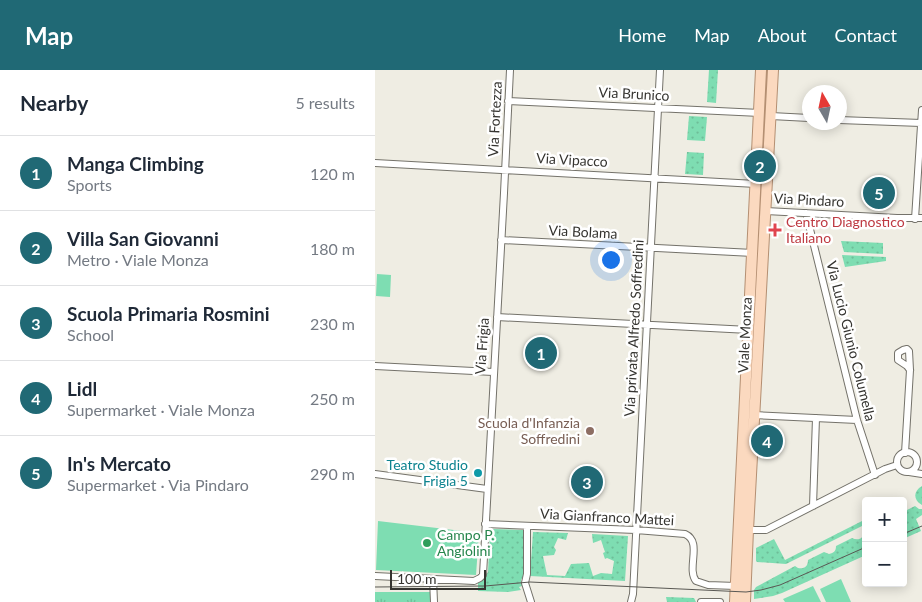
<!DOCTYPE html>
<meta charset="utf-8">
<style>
:root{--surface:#fff;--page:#f6f6f7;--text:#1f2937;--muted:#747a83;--line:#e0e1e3;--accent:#206975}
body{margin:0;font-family:Lato,sans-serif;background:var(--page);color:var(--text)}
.controls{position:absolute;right:15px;bottom:15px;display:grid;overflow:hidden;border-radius:5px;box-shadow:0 2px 12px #0003}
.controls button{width:45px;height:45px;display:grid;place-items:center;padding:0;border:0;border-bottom:1px solid var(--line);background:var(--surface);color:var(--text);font:25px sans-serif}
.compass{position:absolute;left:427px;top:15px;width:45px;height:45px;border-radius:50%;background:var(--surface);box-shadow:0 2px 12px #0003;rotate:351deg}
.scale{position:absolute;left:15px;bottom:12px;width:96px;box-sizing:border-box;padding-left:5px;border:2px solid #353430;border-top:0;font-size:14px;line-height:18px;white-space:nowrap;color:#353430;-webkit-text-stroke:4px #fff;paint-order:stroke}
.you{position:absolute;left:235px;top:189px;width:18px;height:18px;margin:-12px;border:4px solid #fff;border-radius:50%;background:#1a73e8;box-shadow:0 0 0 8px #1a73e833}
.badge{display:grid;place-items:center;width:32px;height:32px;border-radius:50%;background:var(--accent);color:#fff;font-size:16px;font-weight:700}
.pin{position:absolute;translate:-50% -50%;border:2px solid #fff;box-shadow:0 1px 5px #0006}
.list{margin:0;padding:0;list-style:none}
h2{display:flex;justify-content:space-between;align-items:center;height:65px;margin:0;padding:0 20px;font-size:21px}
h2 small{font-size:16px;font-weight:400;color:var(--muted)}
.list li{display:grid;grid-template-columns:32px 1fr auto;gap:15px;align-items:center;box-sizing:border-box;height:75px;padding:0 20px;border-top:1px solid var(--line)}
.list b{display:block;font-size:19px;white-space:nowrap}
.list p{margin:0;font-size:16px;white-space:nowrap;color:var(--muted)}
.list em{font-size:16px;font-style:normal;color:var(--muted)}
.map{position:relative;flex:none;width:547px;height:532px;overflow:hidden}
header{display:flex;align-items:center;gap:30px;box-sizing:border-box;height:70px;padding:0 25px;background:var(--accent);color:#fff}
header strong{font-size:24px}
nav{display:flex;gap:28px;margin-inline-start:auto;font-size:18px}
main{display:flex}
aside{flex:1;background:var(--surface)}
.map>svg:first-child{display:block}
</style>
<header>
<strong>Map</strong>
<nav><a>Home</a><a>Map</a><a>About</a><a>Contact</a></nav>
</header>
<main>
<aside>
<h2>Nearby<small>5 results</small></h2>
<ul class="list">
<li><span class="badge">1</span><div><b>Manga Climbing</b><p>Sports</p></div><em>120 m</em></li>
<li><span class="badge">2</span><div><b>Villa San Giovanni</b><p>Metro · Viale Monza</p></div><em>180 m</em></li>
<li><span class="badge">3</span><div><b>Scuola Primaria Rosmini</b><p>School</p></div><em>230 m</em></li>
<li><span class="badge">4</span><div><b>Lidl</b><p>Supermarket · Viale Monza</p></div><em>250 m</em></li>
<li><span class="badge">5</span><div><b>In's Mercato</b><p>Supermarket · Via Pindaro</p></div><em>290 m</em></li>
</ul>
</aside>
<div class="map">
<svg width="547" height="532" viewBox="0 0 547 532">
<defs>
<pattern id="grass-dots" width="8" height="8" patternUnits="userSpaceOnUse" patternTransform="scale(1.25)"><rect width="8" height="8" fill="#7eddb2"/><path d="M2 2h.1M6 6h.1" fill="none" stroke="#6ebe99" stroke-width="1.8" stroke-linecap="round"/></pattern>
<pattern id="park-tufts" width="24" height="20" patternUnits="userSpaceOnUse" patternTransform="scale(1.25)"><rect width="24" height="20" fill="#7eddb2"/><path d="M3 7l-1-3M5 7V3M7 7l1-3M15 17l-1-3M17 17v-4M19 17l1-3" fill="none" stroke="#6ebe99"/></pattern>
</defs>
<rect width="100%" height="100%" fill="#efede3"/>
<path fill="url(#grass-dots)" d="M334,0H343L341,33L332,32Z
M314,46L332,47L330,71L312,70Z
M312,82L329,83L328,105L310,104Z
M466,171L508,173V184L469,182Z
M467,185L511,187V191L470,197Z
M547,416V435C538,430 538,421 547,416Z
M540,436L544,439H547V445L541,449L546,461L528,469V442Z
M491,449V454L411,494L382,492L381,491V478L399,469L410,490Z
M118,459L148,460L152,474L150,504L146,510L147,516L144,517L146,520L133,522L103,521V513L109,509L113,502L115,462L116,460Z
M491,460V485L407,523L398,526L379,529V520L381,517L420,496L423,498C429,499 433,497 433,490L449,482L454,484C459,483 461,481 461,476L477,468C483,471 489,469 489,461Z
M158,462L193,463L191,470L183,468L179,477L181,480L179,485L168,486L172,505L190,506L196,494L214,493L218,506L226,503L237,504L239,491L232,488L230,489L228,483L230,482L226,470L218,473L217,464L253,466L250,511L155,506Z
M291,527L319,528L321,532H292Z"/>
<path fill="url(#park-tufts)" d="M0,522H55L56,532H0Z"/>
<path fill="#7eddb2" d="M2,204L16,205L15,227L1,226Z
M3,451L104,463L101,505L1,500Z
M466,509L476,532H451L445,519Z
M438,516L446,532H410L408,529Z"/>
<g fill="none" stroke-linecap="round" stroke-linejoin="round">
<defs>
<path id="street" d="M133,31L385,43
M396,46L434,48
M464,50L546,53
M0,93L381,114
M391,141L522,148H547
M431,143L482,350L500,405
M540,149L547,40
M126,170L378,183
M122,247L374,260
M0,296L118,302
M379,345L482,350
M522 392a10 10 0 1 1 20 0a10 10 0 1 1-20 0Z
M530,383L535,300L534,281L532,279L528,280L523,283V290L532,296L535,300
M534,402L547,404
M0,404L112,419
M438,436L441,348
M110,454L261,460L310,464C328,472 311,498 321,511L333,515L361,516
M152,456V504L150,513L156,532
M373,460H391L510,399L522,395
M0,506L99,511L105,508L108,505L129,123L135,0
M58,509L59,532
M256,532L258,524L285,0
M326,532H345"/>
<path id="primary" d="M360,532L386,0
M370,532L373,460L398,0"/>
</defs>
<use href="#street" stroke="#74726a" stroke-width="8"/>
<use href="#primary" stroke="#b48f72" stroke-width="12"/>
<use href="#street" stroke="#fff" stroke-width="6"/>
<use href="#primary" stroke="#fbd9bf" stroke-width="10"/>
<path stroke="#595853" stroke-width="1" d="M528,464L547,456
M0,517L110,516L155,512L371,522L386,520L405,515L491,477"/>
</g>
<path fill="#e0444e" stroke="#fff" stroke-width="2" d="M397.5 152.5h5v5h5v5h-5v5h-5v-5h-5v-5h5z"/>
<circle fill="#8d6e63" stroke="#fff" stroke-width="2" cx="215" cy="361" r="5"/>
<circle fill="#0f9aa8" stroke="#fff" stroke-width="2" cx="103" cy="403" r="5"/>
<circle fill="#2e9e5b" stroke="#fff" stroke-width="2" cx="52" cy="473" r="5"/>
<g text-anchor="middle" stroke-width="5" stroke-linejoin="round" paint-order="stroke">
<g font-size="14" fill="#353430" stroke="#fff">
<text transform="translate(259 24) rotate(3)" y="5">Via Brunico</text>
<text transform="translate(120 49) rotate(-87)" y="5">Via Fortezza</text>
<text transform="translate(197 90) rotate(3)" y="5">Via Vipacco</text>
<text transform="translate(434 130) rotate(3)" y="5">Via Pindaro</text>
<text transform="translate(208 162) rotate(3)" y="5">Via Bolama</text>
<text transform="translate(259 258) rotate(-87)" y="5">Via privata Alfredo Soffredini</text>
<text transform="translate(370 265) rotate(-87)" y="5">Viale Monza</text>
<text transform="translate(476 271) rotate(76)" y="5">Via Lucio Giunio Columella</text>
<text transform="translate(107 276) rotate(-86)" y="5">Via Frigia</text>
<text transform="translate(232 447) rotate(3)" y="5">Via Gianfranco Mattei</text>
</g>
<g font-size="14" fill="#be3a42" stroke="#fff" text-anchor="start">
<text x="411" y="157">Centro Diagnostico<tspan x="411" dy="16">Italiano</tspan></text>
</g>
<g font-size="14" fill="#785e54" stroke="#fff" text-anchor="end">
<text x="205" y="358">Scuola d'Infanzia<tspan x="205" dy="16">Soffredini</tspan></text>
</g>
<g font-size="14" fill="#0d838f" stroke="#fff" text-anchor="end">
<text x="93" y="400">Teatro Studio<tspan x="93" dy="16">Frigia 5</tspan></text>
</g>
<g font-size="14" fill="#27864d" stroke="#fff" text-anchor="start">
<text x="62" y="470">Campo P.<tspan x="62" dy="16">Angiolini</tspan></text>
</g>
</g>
</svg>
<div class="controls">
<button>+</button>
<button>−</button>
</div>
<svg class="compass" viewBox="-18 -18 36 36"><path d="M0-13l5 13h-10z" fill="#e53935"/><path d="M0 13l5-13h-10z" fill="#747a83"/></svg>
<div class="scale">100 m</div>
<div class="you"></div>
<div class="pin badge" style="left:166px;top:283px">1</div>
<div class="pin badge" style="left:385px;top:96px">2</div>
<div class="pin badge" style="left:212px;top:412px">3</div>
<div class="pin badge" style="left:392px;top:371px">4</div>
<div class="pin badge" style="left:504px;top:123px">5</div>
</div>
</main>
